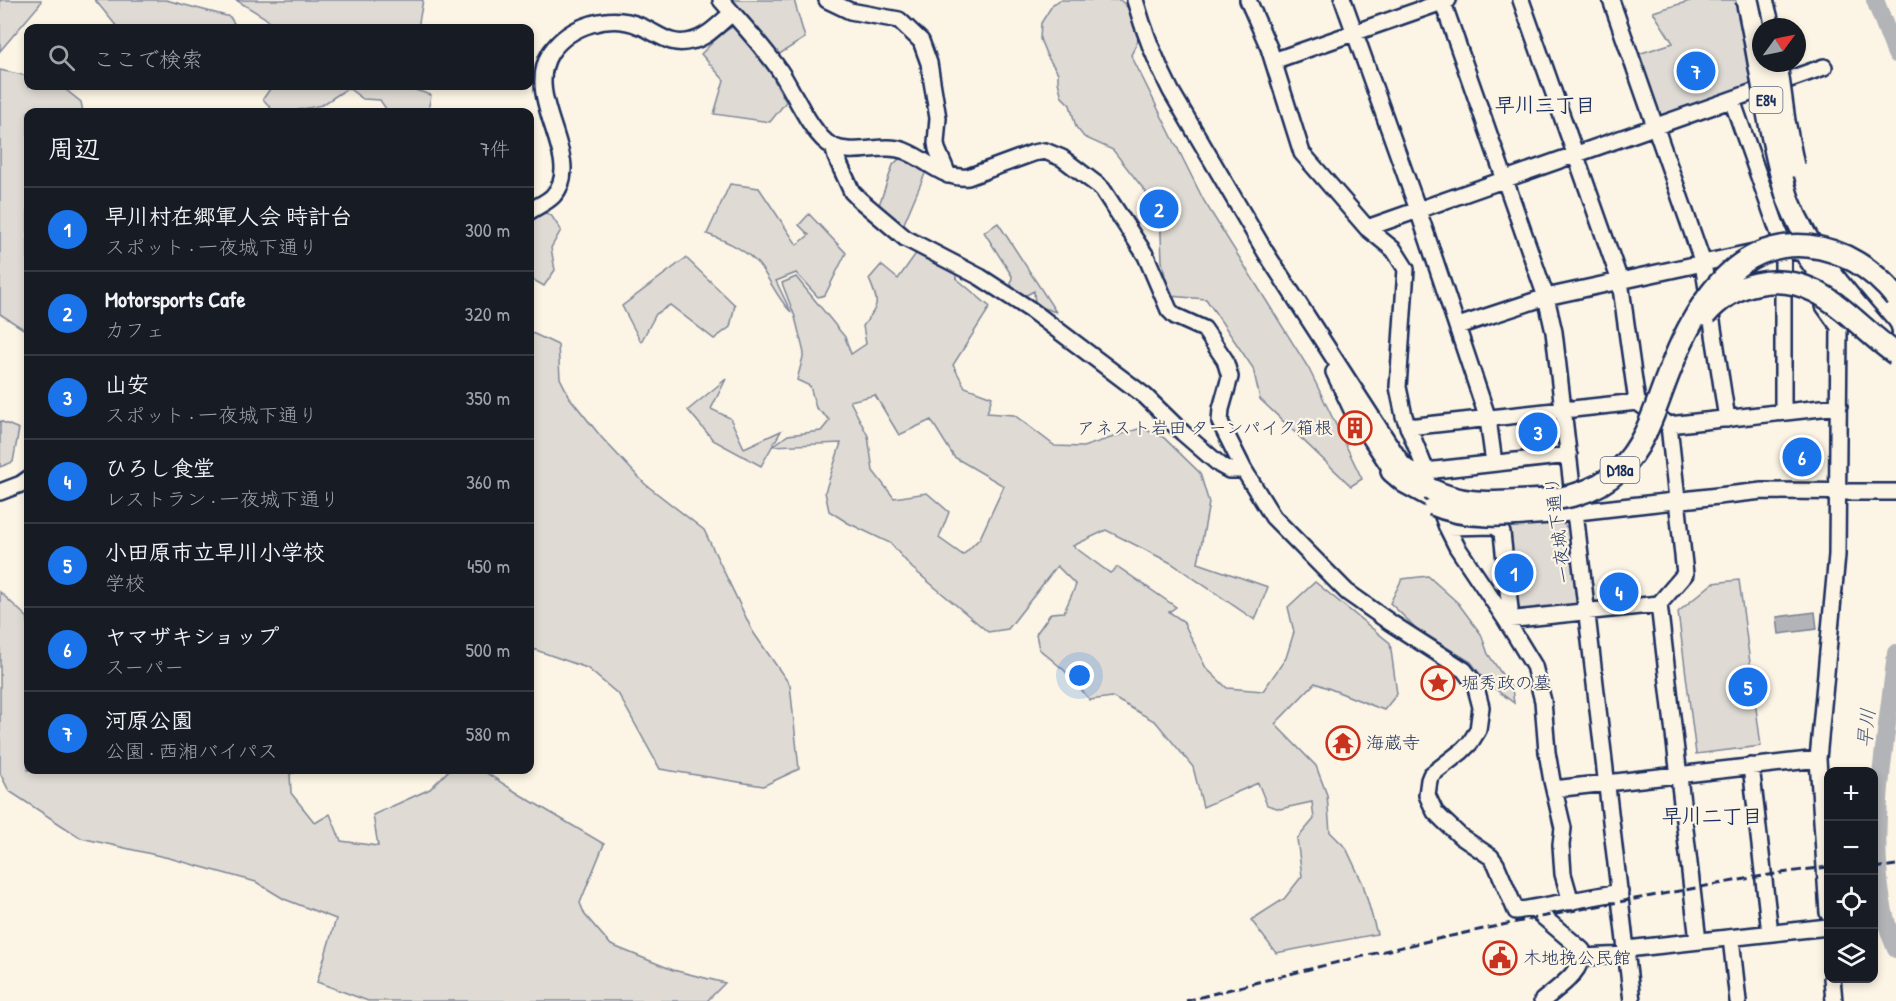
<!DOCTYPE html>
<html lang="ja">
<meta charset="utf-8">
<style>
:root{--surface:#171b24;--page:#242831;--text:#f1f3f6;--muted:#9ea1a6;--line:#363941;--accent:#1a73e8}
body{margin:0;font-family:"Patrick Hand","Klee One",sans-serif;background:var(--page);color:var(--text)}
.controls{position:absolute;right:18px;bottom:18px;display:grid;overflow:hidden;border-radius:12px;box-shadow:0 3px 9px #0003}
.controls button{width:54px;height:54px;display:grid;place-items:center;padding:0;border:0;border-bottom:2px solid var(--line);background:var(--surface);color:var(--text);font:30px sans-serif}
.compass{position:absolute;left:1752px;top:18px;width:54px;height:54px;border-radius:50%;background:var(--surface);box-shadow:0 3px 9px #0003;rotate:57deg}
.you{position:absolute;left:1080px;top:676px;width:21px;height:21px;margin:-15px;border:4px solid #fff;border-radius:50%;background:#1a73e8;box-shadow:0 0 0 9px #1a73e833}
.badge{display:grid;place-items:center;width:39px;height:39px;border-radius:50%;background:var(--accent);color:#fff;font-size:20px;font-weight:700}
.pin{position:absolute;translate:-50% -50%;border:3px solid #fff;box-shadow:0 2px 6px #0006}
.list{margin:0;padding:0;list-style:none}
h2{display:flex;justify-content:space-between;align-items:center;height:78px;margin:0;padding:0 24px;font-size:26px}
h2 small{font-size:20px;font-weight:400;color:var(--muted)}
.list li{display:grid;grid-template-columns:39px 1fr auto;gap:18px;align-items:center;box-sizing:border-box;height:84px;padding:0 24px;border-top:2px solid var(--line)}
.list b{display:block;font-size:22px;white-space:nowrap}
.list p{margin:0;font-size:20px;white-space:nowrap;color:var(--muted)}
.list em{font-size:20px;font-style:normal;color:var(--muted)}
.icon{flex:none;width:33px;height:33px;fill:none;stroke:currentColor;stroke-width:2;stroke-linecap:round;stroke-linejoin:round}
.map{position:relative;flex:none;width:1896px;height:1001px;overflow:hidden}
.search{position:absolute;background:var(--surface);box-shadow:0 3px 9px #0003;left:24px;top:24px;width:510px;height:66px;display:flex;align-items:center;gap:15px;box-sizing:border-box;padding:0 21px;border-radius:12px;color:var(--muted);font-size:22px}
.panel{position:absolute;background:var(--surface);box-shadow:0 3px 9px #0003;left:24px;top:108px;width:510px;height:666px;border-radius:12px}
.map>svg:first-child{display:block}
</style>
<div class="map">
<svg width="1896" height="1001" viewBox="0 0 1896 1001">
<rect width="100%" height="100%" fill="#fcf5e5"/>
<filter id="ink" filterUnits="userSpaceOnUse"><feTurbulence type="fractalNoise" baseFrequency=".0167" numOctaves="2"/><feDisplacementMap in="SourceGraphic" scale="12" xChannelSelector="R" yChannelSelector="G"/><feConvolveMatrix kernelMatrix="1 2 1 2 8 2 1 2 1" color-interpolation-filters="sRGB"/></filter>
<g filter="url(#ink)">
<path fill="#dfdbd4" stroke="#7d8599" stroke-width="1.5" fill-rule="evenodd" d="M0,0H41L40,4L0,51Z
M95,0H166L230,17L237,28H118Z
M236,0H423L418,28H277L264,17Z
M730,0H794L805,38L765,63L786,102L770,122L714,114L724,80L701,54L723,32L744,21Z
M1060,0H1120C1130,8 1139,24 1138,38C1138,44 1133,50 1131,55L1204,201L1309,369L1362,479L1351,486L1260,399L1253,368L1206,299L1169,296L1162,261L1160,210L1113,150L1084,137L1076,127L1070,105L1062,97L1058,82V73L1047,56L1040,39L1041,23L1053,4Z
M1693,0H1736L1756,87L1658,120L1635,55L1673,43L1653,12Z
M0,70L28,76V86H61L81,102L83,112H28V332L0,314Z
M272,86H403L431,95L428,112H388L380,100L363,99L348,88L322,105L288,112H274L263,99Z
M901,157L927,169L902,228L878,208L893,165Z
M730,184L759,188L797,245L809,235L799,225L809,214L846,253L825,295L818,297L796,273L776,281L791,312C777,298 771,281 759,265C745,249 726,241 707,234Z
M535,209L551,215L561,230L551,248L555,270L544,286L530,278V212Z
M998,223L1056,312L1035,305L1034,291L1019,299L1011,284L1012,276L984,232Z
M922,245L956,265V278L990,307L953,365L965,387L992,397L987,413L1014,415L1055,446L1083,447L1141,428L1163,437L1200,473L1209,503L1198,563L1268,587L1255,620L1171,563L1106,530L1073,546L1110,573L1118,567L1176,607L1169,612L1183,621L1206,668L1227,688L1263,691L1286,658L1294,632L1288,607L1315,582L1390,643L1397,694L1384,710L1315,683L1275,724L1316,766L1327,795L1330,832L1346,848L1363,884L1377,934L1276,953L1251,920L1284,899L1302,876L1297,839L1314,819L1312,802L1280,809L1267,805L1258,783L1203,807L1193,767L1156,722L1112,697L1090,700L1064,670L1039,649L1036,634L1051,613L1064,612L1076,585L1057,566L1008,629L988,632L912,568L890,543L848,523L829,511L825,492L841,443L773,446L788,435L821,431L830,420L816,408L810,386L797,380L804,353L795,317L782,283L796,277L845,337L851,354L866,344L863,326C879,304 880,305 869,279L881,265L898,279ZM875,395L899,435L931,420L954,457L1004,486L980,538L963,555L939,538L949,512L927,493L894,498L873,471L868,436L850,401Z
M686,258L735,305L730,327L714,339L670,305L656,314L641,342L622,306Z
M530,332L558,345L560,378L570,398L602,438L645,484L704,530L753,632L790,685L799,769L763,786L660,769L619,695L587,668L530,648Z
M726,379L711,409L730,418L744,448L781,431L761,466L713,440L688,410Z
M0,421L19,429L13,462L0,467Z
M1557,519L1569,529L1578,606L1515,612L1505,523Z
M1428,576L1458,603L1481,634L1488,654L1512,689L1514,703L1486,682L1471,662L1418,630L1390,603L1402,579Z
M1739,580L1761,746L1696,754L1678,612L1713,583Z
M0,592L28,618V770H301L290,774L291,793L315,823L330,814L341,841L378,846L373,815L430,789L449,770H482L519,794L604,844L580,903L585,915L611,945L673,970L725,983L707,1001H368L317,982L336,919L284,899L256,882L169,858L81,838L9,791L0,773Z"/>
<path fill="#b2b4b8" stroke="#767f94" stroke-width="1.5" d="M1815,612L1817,629L1779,634L1777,617Z"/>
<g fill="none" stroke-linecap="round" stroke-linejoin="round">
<path stroke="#b2b4b8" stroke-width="18" d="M1875,0L1896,54
M1896,653C1887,741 1859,867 1896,949"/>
<defs>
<path id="minor" d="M721,0C741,23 763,46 780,71C793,90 812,136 832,146C854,157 883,142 905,151C926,159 944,180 968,177L1033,153L1045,151L1062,158L1099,186L1103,190L1146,256L1169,310L1175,316L1204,329L1225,360L1230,377L1221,409L1220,422L1244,470L1273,517L1347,592L1391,623L1464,670L1475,684L1481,707L1478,730L1470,743L1462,751L1431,775L1429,780L1427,795L1435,812L1443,820L1460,836L1491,857L1496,864L1516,911L1620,892
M827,0L850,11L899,20L921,41L929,63L938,118L936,143L937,149L948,175
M1135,0C1144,32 1156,62 1171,91L1266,253L1403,465L1428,481
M1248,0L1269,48L1302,153L1367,228L1394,250L1406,269L1398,387L1404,416L1426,471L1569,455
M1343,0L1418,210L1488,419L1494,463
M1442,0L1546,297L1554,332L1632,1001
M1521,0L1620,281L1637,402
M1611,0L1703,263L1727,419
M1273,61L1448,0
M1732,100L1783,245V412
M833,146L836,157L852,192L860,200L905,238L980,277L1031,310L1145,396L1183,433L1220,465L1229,470H1244
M530,211C537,206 546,203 553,196C587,160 521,99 551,52C570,25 610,13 640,26C658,33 670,47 691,41C707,38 720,23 732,13
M1367,228L1824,67
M1786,250L1802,253L1826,287L1824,306L1839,327L1837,555L1818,759L1828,913
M1458,326L1546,297L1754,252
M1334,372L1352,410L1398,480
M1669,425L1839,406
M1408,427L1637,402L1669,425L1685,574L1659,604L1506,620L1510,609L1502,533L1496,526L1447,527L1426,471
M0,492L21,484L28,479
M1551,515L1762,491L1896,492
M1447,527L1457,547L1506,620L1534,666L1543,701L1547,752L1552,781L1563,828L1561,845L1563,874L1571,902
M1659,604L1698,941
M1751,766L1770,933
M1554,789L1818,759
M1534,909L1582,950C1583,973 1557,988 1542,1001
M1731,938L1738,1001
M1627,949L1828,927
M1582,957L1627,955
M1832,978L1834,1001"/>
<path id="highway" d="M1762,0L1769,27
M1788,199C1808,251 1843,291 1880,333
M1392,471L1405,482L1429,495"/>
</defs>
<use href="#minor" stroke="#1b2f5e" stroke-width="20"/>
<use href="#highway" stroke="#1b2f5e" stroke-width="26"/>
<use href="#minor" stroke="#fcf5e5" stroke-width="15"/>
<use href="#highway" stroke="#fcf5e5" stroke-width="21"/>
<path stroke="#1b2f5e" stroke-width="3" stroke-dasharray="9 4.5" stroke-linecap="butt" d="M1874,868L1896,865
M1186,1001C1342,959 1499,923 1657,895C1714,885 1771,873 1828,867"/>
<defs>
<path id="minor-bridge" d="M1432,507C1468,523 1513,518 1551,515"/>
<path id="highway-bridge" d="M1747,0C1762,66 1768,134 1788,199
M1776,63L1784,121L1793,166
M1705,315C1719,299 1736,288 1756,284C1819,270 1851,323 1896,354
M1429,489C1464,506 1488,503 1526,501C1561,500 1593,495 1619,470C1647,444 1656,404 1670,370C1693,310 1733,239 1808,246C1844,250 1874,270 1896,297"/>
</defs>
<use href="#minor-bridge" stroke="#1b2f5e" stroke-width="20" stroke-linecap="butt"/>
<use href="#highway-bridge" stroke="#1b2f5e" stroke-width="26" stroke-linecap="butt"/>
<use href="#minor-bridge" stroke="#fcf5e5" stroke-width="15"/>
<use href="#highway-bridge" stroke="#fcf5e5" stroke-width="21"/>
</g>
</g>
<defs>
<symbol id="building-ring" viewBox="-11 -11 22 22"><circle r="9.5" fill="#fcf5e5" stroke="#c8321e" stroke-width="1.5"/><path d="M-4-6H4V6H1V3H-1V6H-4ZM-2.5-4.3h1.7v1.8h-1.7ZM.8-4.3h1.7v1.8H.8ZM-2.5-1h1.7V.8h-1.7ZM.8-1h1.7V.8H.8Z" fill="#c8321e"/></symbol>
<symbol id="sight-ring" viewBox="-11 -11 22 22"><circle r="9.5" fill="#fcf5e5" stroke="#c8321e" stroke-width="1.5"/><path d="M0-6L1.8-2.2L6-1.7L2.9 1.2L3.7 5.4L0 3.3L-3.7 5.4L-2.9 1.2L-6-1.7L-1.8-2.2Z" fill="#c8321e"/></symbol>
<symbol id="temple-ring" viewBox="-11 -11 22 22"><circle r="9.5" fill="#fcf5e5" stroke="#c8321e" stroke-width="1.5"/><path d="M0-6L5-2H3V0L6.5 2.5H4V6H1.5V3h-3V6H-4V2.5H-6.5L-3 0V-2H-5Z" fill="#c8321e"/></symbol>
<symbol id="civic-ring" viewBox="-11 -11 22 22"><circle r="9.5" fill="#fcf5e5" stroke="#c8321e" stroke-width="1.5"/><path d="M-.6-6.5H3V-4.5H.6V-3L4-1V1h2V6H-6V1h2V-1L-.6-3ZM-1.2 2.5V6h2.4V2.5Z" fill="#c8321e"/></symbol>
</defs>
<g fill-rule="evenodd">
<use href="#building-ring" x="1336" y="409" width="38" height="38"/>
<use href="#sight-ring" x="1419" y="664" width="38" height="38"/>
<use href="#temple-ring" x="1324" y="724" width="38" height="38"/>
<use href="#civic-ring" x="1481" y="939" width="38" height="38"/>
</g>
<g text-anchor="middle" stroke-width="4.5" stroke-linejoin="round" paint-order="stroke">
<g fill="#fcf5e5" stroke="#5e6a86" stroke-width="1.5">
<rect x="1749.5" y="87" width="33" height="26" rx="4.5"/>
<rect x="1600.5" y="457" width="39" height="26" rx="4.5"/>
</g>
<g font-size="16" font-weight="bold" fill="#1b2f5e">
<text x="1766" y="106">E84</text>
<text x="1620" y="476">D18a</text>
</g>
<g font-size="18" fill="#1b2f5e" stroke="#fcf5e5" text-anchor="start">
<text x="1332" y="434" text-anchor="end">アネスト岩田 ターンパイク箱根</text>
<text x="1461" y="689">堀秀政の墓</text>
<text x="1366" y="749">海蔵寺</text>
<text x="1523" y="964">木地挽公民館</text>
</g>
<g font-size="18" fill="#1b2f5e" stroke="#fcf5e5">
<text transform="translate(1558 530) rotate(-97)" y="6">一夜城下通り</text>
</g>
<g font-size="20" font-weight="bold" fill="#1b2f5e" stroke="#fcf5e5">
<text x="1545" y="112">早川三丁目</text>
<text x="1712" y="823">早川二丁目</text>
</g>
<g font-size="20" font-style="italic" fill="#485779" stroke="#fcf5e5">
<text transform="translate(1866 728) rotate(-84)" y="7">早川</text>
</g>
</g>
</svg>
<div class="controls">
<button>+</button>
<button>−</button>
<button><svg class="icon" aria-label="locate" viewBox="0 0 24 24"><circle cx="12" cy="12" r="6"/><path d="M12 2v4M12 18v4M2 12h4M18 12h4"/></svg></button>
<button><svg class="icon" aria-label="layers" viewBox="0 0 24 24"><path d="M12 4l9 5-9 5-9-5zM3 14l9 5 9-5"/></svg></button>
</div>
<svg class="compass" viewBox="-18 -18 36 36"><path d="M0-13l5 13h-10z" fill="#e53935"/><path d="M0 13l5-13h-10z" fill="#9ea1a6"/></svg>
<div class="you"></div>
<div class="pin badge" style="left:1514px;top:573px">1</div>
<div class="pin badge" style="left:1159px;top:209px">2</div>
<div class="pin badge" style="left:1538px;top:432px">3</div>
<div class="pin badge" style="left:1619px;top:592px">4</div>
<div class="pin badge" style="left:1748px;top:687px">5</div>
<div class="pin badge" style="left:1802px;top:457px">6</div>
<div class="pin badge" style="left:1696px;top:71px">7</div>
<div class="search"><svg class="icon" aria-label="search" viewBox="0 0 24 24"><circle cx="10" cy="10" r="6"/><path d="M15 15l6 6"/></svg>ここで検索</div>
<section class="panel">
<h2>周辺<small>7件</small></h2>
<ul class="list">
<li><span class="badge">1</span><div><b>早川村在郷軍人会 時計台</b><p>スポット · 一夜城下通り</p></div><em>300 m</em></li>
<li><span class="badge">2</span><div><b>Motorsports Cafe</b><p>カフェ</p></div><em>320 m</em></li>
<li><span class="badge">3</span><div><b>山安</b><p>スポット · 一夜城下通り</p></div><em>350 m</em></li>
<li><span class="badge">4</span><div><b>ひろし食堂</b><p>レストラン · 一夜城下通り</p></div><em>360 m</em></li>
<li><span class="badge">5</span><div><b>小田原市立早川小学校</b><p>学校</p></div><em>450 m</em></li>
<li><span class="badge">6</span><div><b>ヤマザキショップ</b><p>スーパー</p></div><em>500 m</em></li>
<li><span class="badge">7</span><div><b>河原公園</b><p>公園 · 西湘バイパス</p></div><em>580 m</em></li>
</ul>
</section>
</div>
